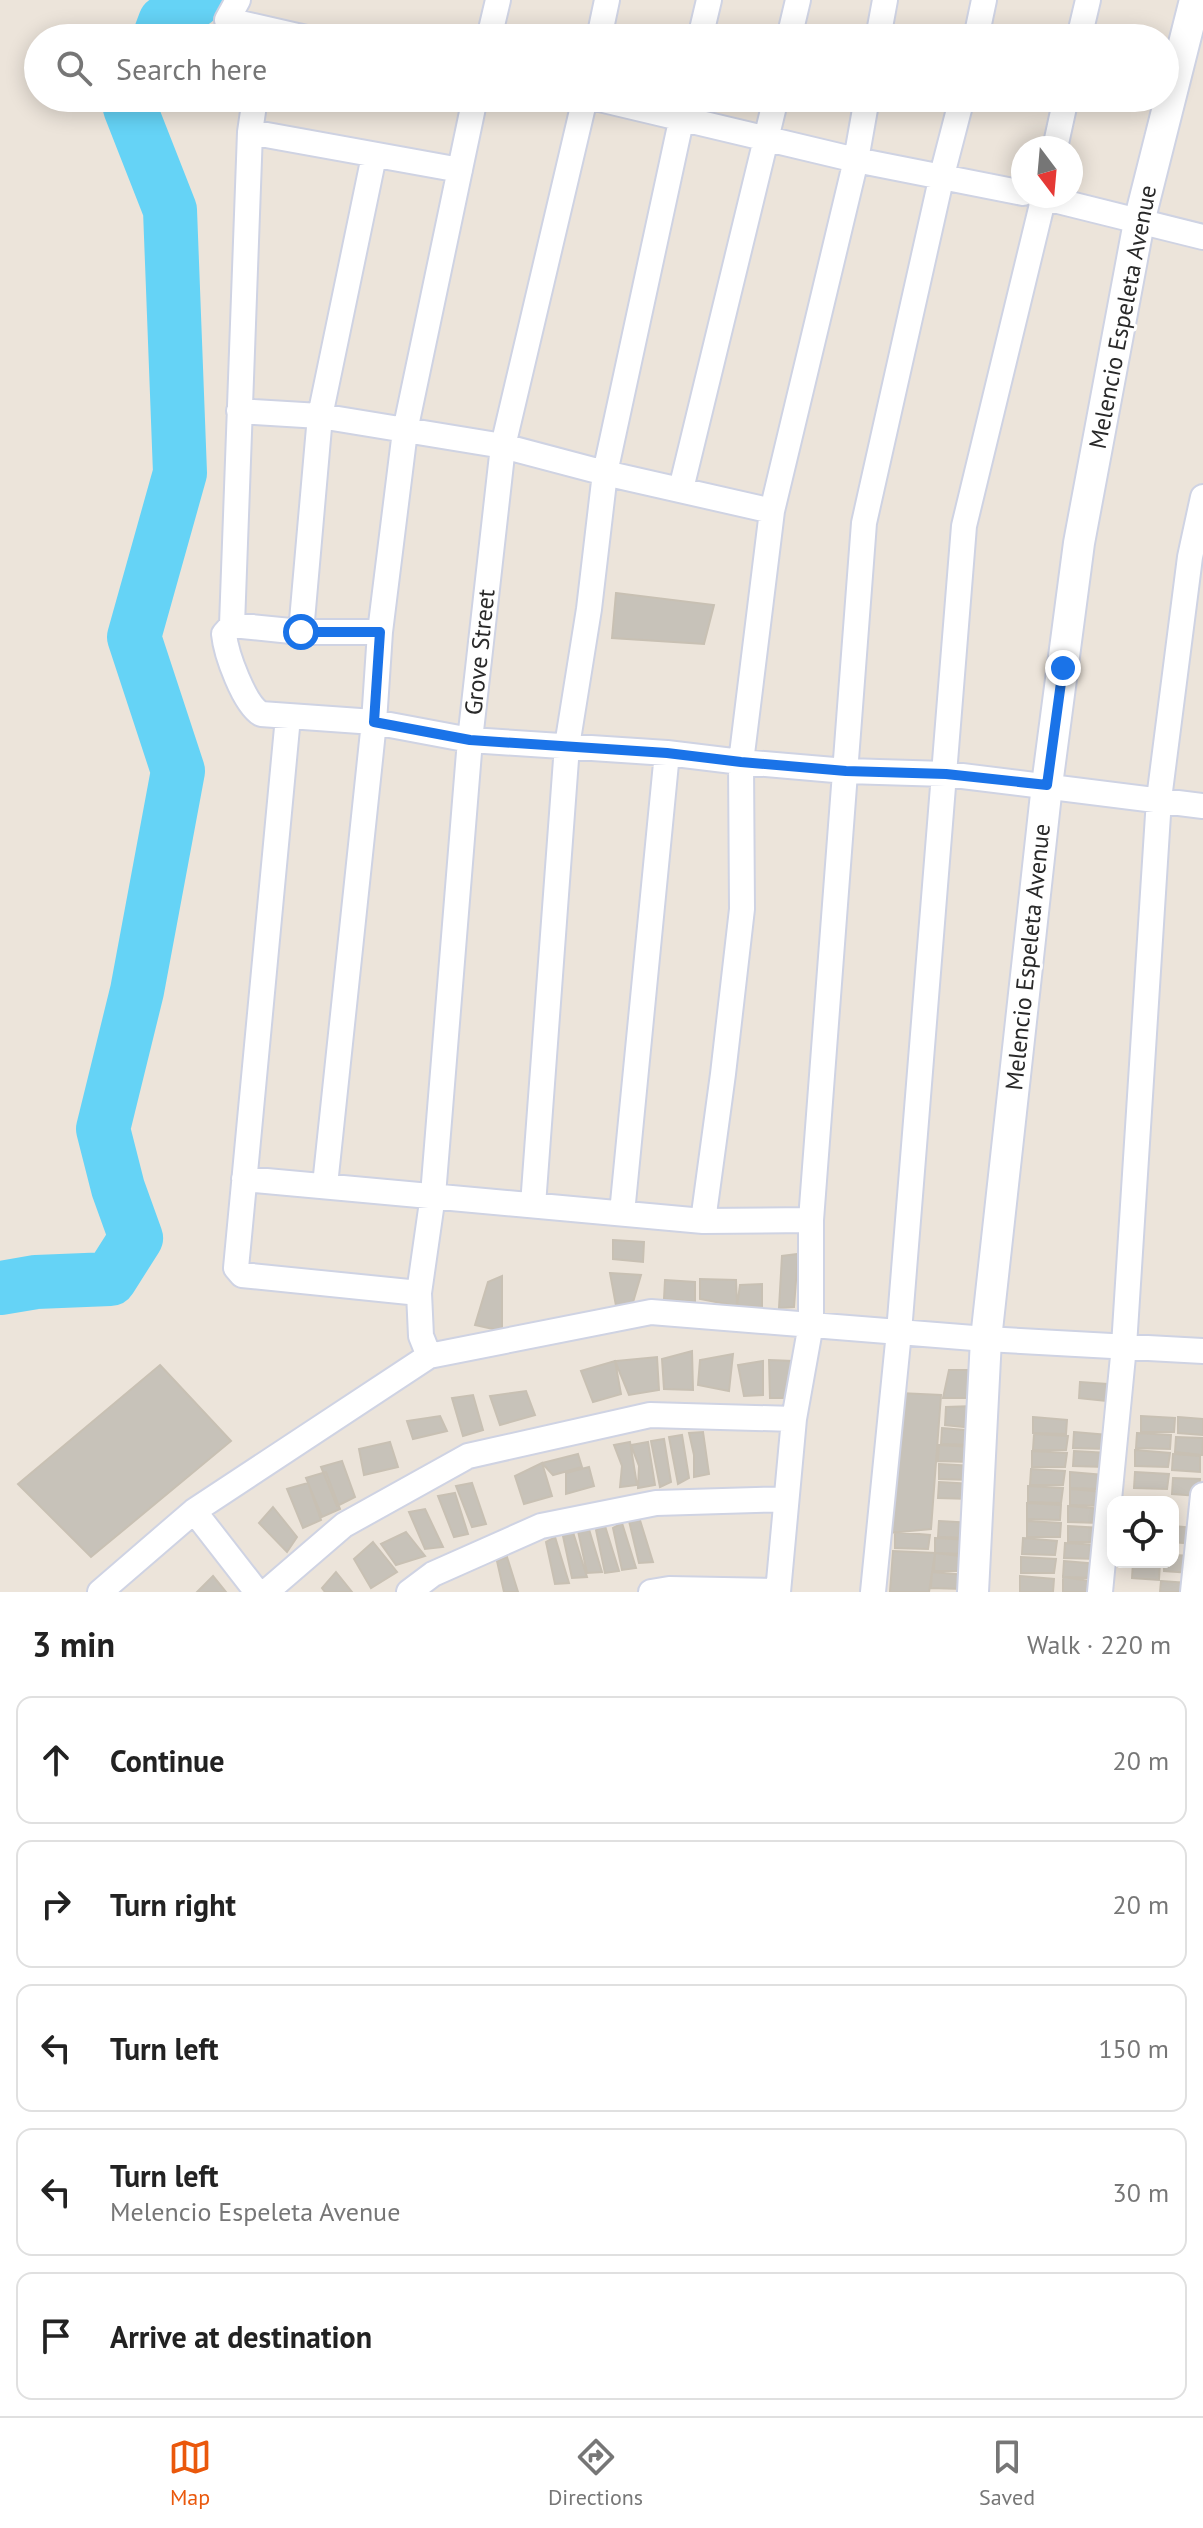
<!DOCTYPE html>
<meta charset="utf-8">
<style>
:root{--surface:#fff;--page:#f2f2f2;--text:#222;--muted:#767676;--line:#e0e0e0;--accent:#ea580c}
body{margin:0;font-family:"PT Sans",sans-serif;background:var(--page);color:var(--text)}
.controls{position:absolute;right:24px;bottom:24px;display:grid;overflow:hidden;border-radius:16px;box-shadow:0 4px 20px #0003}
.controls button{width:72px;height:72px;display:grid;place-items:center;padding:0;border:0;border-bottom:2px solid var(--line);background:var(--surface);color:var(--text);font:40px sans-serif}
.compass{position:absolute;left:1011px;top:136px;width:72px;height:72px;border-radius:50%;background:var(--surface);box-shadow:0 4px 20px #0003;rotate:164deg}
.stop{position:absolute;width:24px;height:24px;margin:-18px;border:6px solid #1a73e8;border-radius:50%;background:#fff}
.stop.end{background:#1a73e8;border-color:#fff;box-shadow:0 2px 8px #0008}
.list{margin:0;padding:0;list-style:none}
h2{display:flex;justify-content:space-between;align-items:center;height:104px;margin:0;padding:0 32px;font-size:34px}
h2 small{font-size:26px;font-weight:400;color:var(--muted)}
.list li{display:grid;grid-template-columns:52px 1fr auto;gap:24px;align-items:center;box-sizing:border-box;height:128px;margin:0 16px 16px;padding:0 16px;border:2px solid var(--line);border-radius:16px}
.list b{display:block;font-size:30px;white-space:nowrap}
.list p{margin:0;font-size:26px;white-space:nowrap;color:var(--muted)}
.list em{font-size:26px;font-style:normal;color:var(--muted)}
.icon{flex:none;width:44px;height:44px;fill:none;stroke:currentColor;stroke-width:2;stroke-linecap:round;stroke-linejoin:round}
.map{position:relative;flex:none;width:1203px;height:1592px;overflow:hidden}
.search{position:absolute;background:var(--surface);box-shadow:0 4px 20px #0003;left:24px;right:24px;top:24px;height:88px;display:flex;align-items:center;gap:20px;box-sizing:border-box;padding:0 28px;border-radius:44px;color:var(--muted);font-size:30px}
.sheet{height:824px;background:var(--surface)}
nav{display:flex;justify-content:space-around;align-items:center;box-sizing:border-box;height:112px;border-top:2px solid var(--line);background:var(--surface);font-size:22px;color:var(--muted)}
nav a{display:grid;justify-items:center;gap:4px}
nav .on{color:var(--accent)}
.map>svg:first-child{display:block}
</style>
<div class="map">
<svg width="1203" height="1592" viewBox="0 0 1203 1592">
<rect width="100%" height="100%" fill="#ece4da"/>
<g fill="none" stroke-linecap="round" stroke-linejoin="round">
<path stroke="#65d3f6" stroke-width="54" d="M159,38L165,22L196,0
M0,1288L36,1282L110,1279L136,1238L118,1188L103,1129L137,991L178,771L134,637L180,473L170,210L130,108L134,98"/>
</g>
<path fill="#c7c2b9" stroke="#c8c0b3" stroke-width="2" d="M616,593L714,605L704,644L612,638Z
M613,1240L644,1242L643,1262L613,1259Z
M798,1254L794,1307L779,1308L782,1256Z
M610,1273L641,1275L631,1309L617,1311Z
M502,1276V1331L475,1325L488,1282Z
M700,1279L736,1280L737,1306L700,1299Z
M665,1280L695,1282V1302L664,1299Z
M762,1284V1307L737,1306L740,1285Z
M692,1351L693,1390L664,1389L662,1359Z
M733,1354L729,1391L698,1385L700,1360Z
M657,1357L659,1390L629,1395L615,1361Z
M769,1360L793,1361L788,1398H770Z
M615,1361L621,1394L593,1402L581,1371Z
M763,1361V1395L744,1396L738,1365Z
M160,1365L231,1441L91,1557L18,1484Z
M949,1370H978L976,1398H943Z
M1080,1382L1107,1384L1106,1401L1079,1398Z
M526,1391L535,1415L500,1425L490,1396Z
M899,1393L941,1395L931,1529L889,1533Z
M473,1395L483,1430L463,1436L452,1398Z
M974,1406L973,1428L945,1425L946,1407Z
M440,1416L447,1431L413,1439L407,1421Z
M1141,1416L1175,1418L1174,1432H1141Z
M1033,1417L1067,1420L1066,1434L1033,1433Z
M1178,1417L1203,1419V1435L1178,1433Z
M942,1428L976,1431L974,1445L941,1444Z
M703,1432L709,1474L694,1477V1455L689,1433Z
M1074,1432L1108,1435L1107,1449L1073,1448Z
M1137,1433L1171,1435L1170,1449L1136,1448Z
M1034,1434L1068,1436L1066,1450H1033Z
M682,1435L689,1478L678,1484L669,1437Z
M1176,1437L1203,1438L1202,1455L1175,1452Z
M664,1439L671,1482L660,1487L651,1441Z
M390,1442L398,1467L364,1475L359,1449Z
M630,1442L637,1485L620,1487L622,1466L614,1445Z
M648,1442L655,1485L638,1488L639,1466L631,1445Z
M939,1445L973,1447L971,1462L938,1461Z
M1135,1450L1170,1453L1168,1467L1135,1466Z
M1032,1451L1067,1453L1065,1467H1032Z
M1074,1451L1108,1453L1106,1467L1073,1466Z
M578,1454L582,1467L553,1475L542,1463Z
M1173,1454L1200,1456V1472L1172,1470Z
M342,1461L355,1497L337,1506L321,1467Z
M542,1463L552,1496L524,1504L515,1476Z
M939,1464L974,1466L972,1480L939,1479Z
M589,1467L594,1486L566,1494V1473Z
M1031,1469L1065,1471L1063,1485H1030Z
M326,1472L340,1509L322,1517L306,1478Z
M1070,1472L1104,1475L1103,1489L1070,1488Z
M1135,1472L1169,1474L1167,1489L1134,1488Z
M1173,1478L1200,1479L1199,1496L1172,1494Z
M939,1482L973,1484L972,1499L938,1498Z
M308,1483L321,1520L303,1528L287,1489Z
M472,1483L486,1524L472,1527L456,1486Z
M1028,1486L1063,1488L1061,1503L1028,1502Z
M1070,1489L1105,1492L1103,1506L1070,1505Z
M455,1493L468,1534L454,1537L438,1496Z
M1027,1503L1061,1505L1060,1520L1027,1519Z
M1068,1506L1103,1509L1101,1523L1068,1522Z
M273,1507L297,1537L287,1552L259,1523Z
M425,1509L443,1547L425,1549L409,1512Z
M639,1517L653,1562L639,1563L629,1521Z
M939,1521L973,1523L971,1538L938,1537Z
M1027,1521L1061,1523L1060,1537H1027Z
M622,1523L636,1568L622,1570L613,1528Z
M588,1526L602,1572L587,1573L578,1531Z
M605,1526L619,1571L605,1573L596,1530Z
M1068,1526L1102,1528L1101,1542H1068Z
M1173,1526L1194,1528L1193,1544L1173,1542Z
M406,1532L425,1556L396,1565L381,1544Z
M573,1532L587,1577L572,1578L563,1536Z
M895,1532L930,1535L928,1549L895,1548Z
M555,1537L569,1583L555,1584L546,1542Z
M935,1538L969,1540L968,1554L935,1553Z
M1023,1538L1057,1541L1055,1555L1022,1554Z
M373,1542L397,1572L371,1588L354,1559Z
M1065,1543L1099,1545L1098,1559L1064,1558Z
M893,1551L935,1553L929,1592H890Z
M935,1553L969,1557L968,1571H934Z
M1173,1555L1192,1556L1191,1573L1164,1571V1562H1173Z
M507,1557L518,1592H504L497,1561Z
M1021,1557L1056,1559L1054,1573H1021Z
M1064,1561L1098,1564L1096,1578L1063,1577Z
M1133,1562L1160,1563L1159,1580L1132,1578Z
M336,1572L352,1592H325L322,1588Z
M932,1572L966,1575L964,1589L931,1588Z
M213,1576L226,1592H197Z
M1020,1576L1054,1579L1053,1592H1020Z
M1063,1577L1097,1582V1592H1063Z
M1161,1581L1188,1583V1592H1160Z"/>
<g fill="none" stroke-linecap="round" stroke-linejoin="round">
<defs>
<path id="minor" d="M238,0L227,20L306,38
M489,38L498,0
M599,38L607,0
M700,38L709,0
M789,38L798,0
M878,38L885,0
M976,38L984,0
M1079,38L1088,0
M255,98L250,132L232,625L224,634C226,654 244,704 261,714L374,722L470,740L667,753L741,762L846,771L946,774L1203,806
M595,98L856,160L1023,193
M250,132L460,170
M1055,148L1066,98
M1038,196L1203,237
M239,411L320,416L503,446L605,473L772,511
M681,489L776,98
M232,625L301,632H380
M301,632L320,416L374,156
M288,717L236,1268L242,1275L419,1293
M244,1179L703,1221L811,1220
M325,1185L374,722L380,632L405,431L475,98
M533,1205L567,746L589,609L605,473L686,98
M622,1213L667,753
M703,1221L723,1074L742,909L741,762L772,511L856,160L867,98
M429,1356L421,1336L419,1293L433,1195L470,740L503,446L585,98
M194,1511L257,1592
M100,1592L194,1511L429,1356L651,1312L986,1339L1203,1351
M266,1592L344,1525L468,1456L650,1415L794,1419
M409,1592L433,1574L541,1526L656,1503L786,1499
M651,1592L669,1589L778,1591
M778,1592L794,1419L811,1324V1220L864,523L942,175L962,98
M873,1592L899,1332L964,526L1044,196
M1100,1592L1124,1346L1159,799L1190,557L1203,497
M1193,1592L1203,1495"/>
<path id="tertiary" d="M973,1592L986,1339L1047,785L1079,543L1139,222L1195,0"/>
</defs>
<use href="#minor" stroke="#cfd3e3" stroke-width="28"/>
<use href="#tertiary" stroke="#cfd3e3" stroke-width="34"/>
<use href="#minor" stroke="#fff" stroke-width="24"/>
<use href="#tertiary" stroke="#fff" stroke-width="30"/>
</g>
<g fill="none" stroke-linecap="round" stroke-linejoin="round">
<path stroke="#1a73e8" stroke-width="10" d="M301,632H380L374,722L470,740L667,753L741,762L846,771L946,774L1047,785L1063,668"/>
</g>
<g text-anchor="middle" stroke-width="6" stroke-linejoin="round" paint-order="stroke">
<g font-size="24" fill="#292929" stroke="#fff">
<text transform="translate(1123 317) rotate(-79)" y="8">Melencio Espeleta Avenue</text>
<text transform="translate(480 652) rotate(-84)" y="8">Grove Street</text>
<text transform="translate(1028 957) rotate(-84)" y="8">Melencio Espeleta Avenue</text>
</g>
</g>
</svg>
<div class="controls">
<button><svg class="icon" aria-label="locate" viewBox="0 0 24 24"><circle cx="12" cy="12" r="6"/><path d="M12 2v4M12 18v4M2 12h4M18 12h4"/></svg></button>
</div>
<svg class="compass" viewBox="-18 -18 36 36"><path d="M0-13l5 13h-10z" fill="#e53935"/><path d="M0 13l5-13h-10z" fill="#767676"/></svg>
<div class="stop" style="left:301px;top:632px"></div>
<div class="stop end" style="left:1063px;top:668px"></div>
<div class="search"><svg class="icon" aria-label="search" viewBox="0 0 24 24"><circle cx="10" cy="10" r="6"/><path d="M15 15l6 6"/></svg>Search here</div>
</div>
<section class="sheet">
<h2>3 min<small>Walk · 220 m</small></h2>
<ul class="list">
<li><svg class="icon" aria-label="ahead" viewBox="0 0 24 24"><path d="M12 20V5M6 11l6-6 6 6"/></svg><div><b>Continue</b></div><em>20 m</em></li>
<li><svg class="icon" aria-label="right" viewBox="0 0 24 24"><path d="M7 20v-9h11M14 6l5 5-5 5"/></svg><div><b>Turn right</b></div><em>20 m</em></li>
<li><svg class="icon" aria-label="left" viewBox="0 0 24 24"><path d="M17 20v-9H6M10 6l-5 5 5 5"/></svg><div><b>Turn left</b></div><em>150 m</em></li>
<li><svg class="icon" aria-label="left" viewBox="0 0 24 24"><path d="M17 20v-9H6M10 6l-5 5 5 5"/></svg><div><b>Turn left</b><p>Melencio Espeleta Avenue</p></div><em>30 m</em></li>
<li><svg class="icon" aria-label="arrive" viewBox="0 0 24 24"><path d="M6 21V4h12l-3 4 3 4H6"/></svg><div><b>Arrive at destination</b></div></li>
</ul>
</section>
<nav>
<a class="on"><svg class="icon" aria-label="map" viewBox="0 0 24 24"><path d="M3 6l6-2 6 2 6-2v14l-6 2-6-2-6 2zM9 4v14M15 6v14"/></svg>Map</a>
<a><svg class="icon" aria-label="directions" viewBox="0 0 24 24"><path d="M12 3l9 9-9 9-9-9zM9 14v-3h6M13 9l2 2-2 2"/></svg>Directions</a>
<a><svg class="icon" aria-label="saved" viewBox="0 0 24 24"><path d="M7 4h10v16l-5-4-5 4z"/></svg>Saved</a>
</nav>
